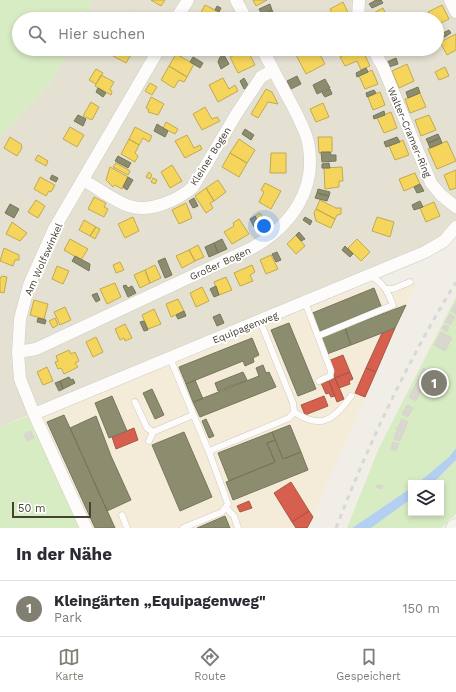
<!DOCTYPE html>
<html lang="de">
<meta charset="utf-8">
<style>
:root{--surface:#fff;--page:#f7f7f7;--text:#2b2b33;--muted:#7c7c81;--line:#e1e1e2;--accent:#817e72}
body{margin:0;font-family:"Work Sans",sans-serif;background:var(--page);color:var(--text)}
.controls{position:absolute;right:12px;bottom:12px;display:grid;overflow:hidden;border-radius:0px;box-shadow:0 2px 6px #0003}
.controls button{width:36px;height:36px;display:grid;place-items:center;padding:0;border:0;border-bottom:1px solid var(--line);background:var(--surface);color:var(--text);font:20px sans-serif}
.scale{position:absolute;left:12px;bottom:10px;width:79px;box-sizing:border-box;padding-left:4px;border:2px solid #454133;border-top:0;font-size:11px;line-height:14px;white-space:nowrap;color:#454133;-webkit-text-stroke:3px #fff;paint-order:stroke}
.you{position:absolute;left:264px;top:226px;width:14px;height:14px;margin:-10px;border:3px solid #fff;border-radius:50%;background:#1a73e8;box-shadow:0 0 0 6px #1a73e833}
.badge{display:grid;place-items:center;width:26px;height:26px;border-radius:50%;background:var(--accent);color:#fff;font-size:13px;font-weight:700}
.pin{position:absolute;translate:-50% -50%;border:2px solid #fff;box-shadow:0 1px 4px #0006}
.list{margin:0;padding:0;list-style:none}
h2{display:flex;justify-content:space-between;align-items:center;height:52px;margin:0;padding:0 16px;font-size:17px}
h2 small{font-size:13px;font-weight:400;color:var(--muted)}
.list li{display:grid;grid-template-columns:26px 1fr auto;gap:12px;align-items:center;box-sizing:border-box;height:56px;padding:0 16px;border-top:1px solid var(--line)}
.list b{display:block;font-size:15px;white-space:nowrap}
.list p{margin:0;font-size:13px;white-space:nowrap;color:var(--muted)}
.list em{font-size:13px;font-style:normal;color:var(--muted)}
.icon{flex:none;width:22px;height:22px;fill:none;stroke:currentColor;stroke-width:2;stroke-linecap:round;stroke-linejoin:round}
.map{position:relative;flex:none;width:456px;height:528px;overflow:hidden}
.search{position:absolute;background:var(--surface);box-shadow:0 2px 6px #0003;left:12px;right:12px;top:12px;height:44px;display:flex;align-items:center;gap:10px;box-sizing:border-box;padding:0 14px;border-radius:22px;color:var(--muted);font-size:15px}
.sheet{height:108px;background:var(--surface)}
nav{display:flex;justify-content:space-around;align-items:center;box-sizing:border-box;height:56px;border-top:1px solid var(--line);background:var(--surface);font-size:11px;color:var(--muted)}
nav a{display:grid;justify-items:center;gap:2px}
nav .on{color:var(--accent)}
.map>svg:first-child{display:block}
</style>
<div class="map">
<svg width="456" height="528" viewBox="0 0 456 528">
<rect width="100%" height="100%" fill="#f0eee6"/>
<path fill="#e4e1d3" d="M92,0H456V227L444,241L0,427V137L51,82L69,49H437V19H85Z"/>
<path fill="#f4ecd8" d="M417,282L307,528H93L42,422L44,416L372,283L374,288L392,292Z"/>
<path fill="#d8ecc4" d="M0,0H92L85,19H19V49H69L51,82L0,137Z
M456,297V448C446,461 428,483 411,483V488L352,528H347L379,448Z
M34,414L86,528H0V427Z
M456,460V514L441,528H371L411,499V513H441V483H433Z"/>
<path fill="#b4d0f0" d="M456,448V460L433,483H418L449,457Z
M411,488V499L371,528H352Z"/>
<path fill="#f6d55c" stroke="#c1a950" d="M151,0H165L161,6Z
M253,0H267L256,6Z
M343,2L350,17L345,19H335L330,9Z
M205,5L219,12L215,19H204L199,16Z
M442,5L449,19L437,25V19H432L428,12Z
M383,8L388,19H369L368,16Z
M132,12L144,19H128Z
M456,34V50L447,55L440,42Z
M117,49H125L132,53L126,63L113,56Z
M247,49L255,65L238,73L230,57Z
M307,49L318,51L325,64L306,74L296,55Z
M358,49H362L370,66L361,70L357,61L345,66L340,57Z
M382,49H396L385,55Z
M176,54L194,64L187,77L169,66Z
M407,64L414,81L399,88L392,71Z
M169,66L187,77L184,82L179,80L174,88L161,80Z
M445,67L449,76L439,80L435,72Z
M96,69L103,73L96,84L89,80Z
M372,70L378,84L365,89L359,76Z
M101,75L114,82L110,89L112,92L111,95L95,86Z
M223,78L229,89L235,85L238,91L218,102L209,85Z
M150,83L157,87L152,95L145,91Z
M266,89L272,92L278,104L268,102L258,118L251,114Z
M380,92L385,105L373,110L368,97Z
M420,93L426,107L410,113L405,99Z
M151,97L164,104L158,115L148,112L149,110L146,108Z
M91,102L99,107L92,120L83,116Z
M323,103L329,117L316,122L310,109Z
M205,107L212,119L217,117L220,121L202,130L193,114Z
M391,112L397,128L384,133L377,118Z
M429,115L436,130L421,136L415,120Z
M166,122L178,129L175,134L163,128Z
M70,127L84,135L77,147L63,139Z
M135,127L152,136L149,142L143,138L139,145L129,139Z
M187,135L194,148L200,145L202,149L185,158L175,141Z
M10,137L21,144L22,148L17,156L4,148Z
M318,137H332V152L319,153Z
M129,139L139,145L135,153L138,156L135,162L121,154Z
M239,139L255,150L247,163L230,153Z
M403,140L409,155L395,160L389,146Z
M447,141L456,161L437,169L428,149Z
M230,153L247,163L239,177L222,167Z
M271,153H286V173H270Z
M38,155L48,161L46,166L35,160Z
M116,163L130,171L128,175L113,167Z
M172,165L182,181L170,188L161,172Z
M110,167L128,177L122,189L115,185L113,187L106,180Z
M342,167L343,181H339V187L325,189L324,168Z
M456,170V188L450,190L444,175Z
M149,172L152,175L150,179L146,177Z
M415,173L420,184L404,191L399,179Z
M40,177L55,185L51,192L49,191L46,196L34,189Z
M153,178L157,180L155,184L151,182Z
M218,180L226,192L214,201L206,188Z
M265,183L281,191L271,209L259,202L264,192L261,190Z
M206,188L214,201L210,203L213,208L206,213L195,196Z
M94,197L106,203L104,207L108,209L104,217L88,209Z
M36,200L45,206L38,218L28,212Z
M320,200L336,208H341V214L337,215L335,219L316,209Z
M434,202L440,216L426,222L420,208Z
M186,203L192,218L179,224L172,210Z
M316,209L335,219L331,228L316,221L314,213Z
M260,213L265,221L259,224L255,216Z
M133,217L139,231L125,238L118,224Z
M377,217L394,222L390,237L372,231Z
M239,219L249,234L232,244L224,232L234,226L233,223Z
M84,220L96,227L90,236L79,230Z
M12,222L27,233L20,241L6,234Z
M96,227L100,229L95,239L90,236Z
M296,235L305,246L296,254L287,244Z
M70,239L88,249L81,260L64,250Z
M357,239L370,252L361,261L348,248Z
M198,245L204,257L195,261L189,250Z
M4,248L19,255V260H15L13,266L0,261Z
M189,250L195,261L182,268L176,256Z
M271,255L278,269L266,274L260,260Z
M120,262L124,270L116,273L113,265Z
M155,265L161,278L150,283L145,270Z
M252,265L255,272L250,275L253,281L240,286L234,273Z
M57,266L69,271L63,284L52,279Z
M145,270L150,283L140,288L134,275Z
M2,276L7,277L4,293L0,292V278Z
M226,277L232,290L219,295L214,282Z
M115,283L121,297L107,304L100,289Z
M202,287L209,301L196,307L190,293Z
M178,299L184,311L171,317L166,304Z
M34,300L48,304L44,319L30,315Z
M65,307L71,320L60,325L54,312Z
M154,309L161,324L148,329L142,315Z
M55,318L58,325L53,328L49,321Z
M125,324L132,338L125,341L124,338L120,340L115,329Z
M96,337L103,352L93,357L86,342Z
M69,350L71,354L75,352L79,361L75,363L78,367L64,374L61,368L58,369L55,362L58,361L56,356Z
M47,367L53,381L43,385L37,372Z"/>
<path fill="#d6604d" stroke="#aa5745" d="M395,328L376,372L366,368L382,333Z
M343,355L350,372L335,378L328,361Z
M366,368L376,372L365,397L355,393Z
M350,372L353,379L349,381L350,384L339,388L335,378Z
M335,378L344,399L337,402L329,381Z
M329,381L335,396L331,397L329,393L326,394L321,383Z
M324,396L328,406L305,415L301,405Z
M134,428L138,440L116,449L112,437Z
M291,482L309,511L292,522L274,493Z
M249,501L252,508L240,512L237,506Z
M309,511L313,517L307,528H296L292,522Z"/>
<path fill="#8c8c6e" stroke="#77765c" d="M376,0H381L383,3L372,8L369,4Z
M270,4L272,10L262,15L259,9Z
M217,6L221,8L219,12L215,10Z
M272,10L275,16L269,19H264L262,15Z
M449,30L451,33L443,38L441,34Z
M224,55L229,64L221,69L218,62L220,57Z
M193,57L203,63L200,68L190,62Z
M396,58L398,64L389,67L387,62Z
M366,68L368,72L357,77L356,73Z
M297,76L301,84L291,89L287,81Z
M244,78L249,87L244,89L240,81Z
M325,79L330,88L317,94L313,85Z
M418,87L420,93L408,98L406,92Z
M98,88L106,93L103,97L96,92Z
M330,89L332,94L325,97L322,93Z
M374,90L376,93L367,97L366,93Z
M384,111L385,115L374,119L373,116Z
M78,115L86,119L83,126L74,121Z
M157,124L168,131L165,137L154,131Z
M245,129L254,135L251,140L242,134Z
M438,134L440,138L428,143L426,139Z
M397,137L400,142L386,147L384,142Z
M440,138L442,143L430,148L428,143Z
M321,152H330L331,155H336V161L322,162Z
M118,156L131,163L128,168L115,161Z
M329,163L330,168H322V164Z
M52,175L58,178L56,182L50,179Z
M128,177L133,180L127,190L123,187Z
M420,184L424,191L417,193L414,187Z
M318,189L330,192L329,196L317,193Z
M317,193L329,196L327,201L315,198Z
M194,198L198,206L193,208L189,201Z
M420,201L423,207L414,210L412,205Z
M10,204L19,209L14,218L5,213Z
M255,216L259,224L254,227L250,219Z
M305,217L312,221L310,225L303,220Z
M299,232L305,239L301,241L296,235Z
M222,239L227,249L218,253L214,243Z
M214,243L218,253L209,257L205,247Z
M345,246L353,254L350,257L342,250Z
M277,252L281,260L276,262L272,254Z
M75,256L90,264L89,271L72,261Z
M165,258L172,275L165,278L158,261Z
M126,285L128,288L132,286L136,293L128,297L123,286Z
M216,286L219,295L214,297L210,289Z
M374,288L381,306L318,332L310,314Z
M97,293L100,300L96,302L92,295Z
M406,305L395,328L351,345L345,328Z
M184,311L186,316L178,319L176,315Z
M220,314L224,323L217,326L213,317Z
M38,318L46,320L45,324L37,322Z
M144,321L148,330L144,331L140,322Z
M289,323L316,389L298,396L271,330Z
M345,328L351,345L327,354L321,338Z
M252,338L259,355L253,358L254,362L245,366L243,361L186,384L179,367Z
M263,365L266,373L269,372L276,387L200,417L193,402L259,376L256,368Z
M243,372L247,380L218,391L215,383Z
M69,377L71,380L73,379L75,383L63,389L60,381Z
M195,380L203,399L193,402L186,384Z
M60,381L63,389L59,391L55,383Z
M152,389L164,415L155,419L143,393Z
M112,396L127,431L109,438L95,403Z
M64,415L70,428L115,528H95L47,422Z
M96,416L111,456L131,500L107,511L70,428Z
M206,419L214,436L209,438L202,421Z
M290,425L301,452L283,459L272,432Z
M184,432L212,497L180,511L152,445Z
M272,432L275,440L267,443L275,462L229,481L218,453Z
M275,440L283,459L301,452L308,470L233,500L226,482L275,462L267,443Z
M225,516L230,528H197Z"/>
<path fill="#d9d7cf" stroke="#d8d5cc" d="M456,303V314L451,311Z
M450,314L455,317L450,325L445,322Z
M444,325L449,327L447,332L442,329Z
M441,332L452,338L445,351L434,345Z
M423,368L431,372L425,385L417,381Z
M417,382L424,385L416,401L409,397Z
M407,405L413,408L408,417L402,414Z
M402,419L408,422L403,434L396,430Z
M31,431L34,438L27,441L24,434Z
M396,432L402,435L400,441L394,439Z
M393,442L399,444L396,451L391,449Z
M377,485L383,486L382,489L376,487Z"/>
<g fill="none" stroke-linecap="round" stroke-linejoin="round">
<defs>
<path id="lane" d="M386,289H393L410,282
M305,302L331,371L330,376L319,381
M318,336L393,305C388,292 383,282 370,276
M170,358L209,452L214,449L289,418L294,412L293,403L260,321
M135,402L147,428L153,432L193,415
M294,412C321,430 334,420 351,396
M149,441L153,432
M226,508L234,516L238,528
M122,515L127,528
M183,528L222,512L228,504L209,452"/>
<path id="street" d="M236,0L246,19
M450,0L456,12
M176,19L188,0
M358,19L359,0
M373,49L383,67L431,183L441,195L456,207
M83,180C98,188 114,201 129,206C150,213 178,200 193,187L237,113L261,77L273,70
M18,352L36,349L252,248C291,226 318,189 308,142C305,129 297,115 291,103C281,85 272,67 262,49
M34,414L425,252L444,241L456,227
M86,528L34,414L20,379L18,352L20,319L29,285L54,229L159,49"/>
<path id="secondary" d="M454,528L456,527"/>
</defs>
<use href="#lane" stroke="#ceccc4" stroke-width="7"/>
<use href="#street" stroke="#ceccc4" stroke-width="13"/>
<use href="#secondary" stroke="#cfccbd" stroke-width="17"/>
<use href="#lane" stroke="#fdfcfb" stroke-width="6"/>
<use href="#street" stroke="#fdfcfb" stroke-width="12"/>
<use href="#secondary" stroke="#f6f5ed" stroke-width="16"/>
<path stroke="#d8d8d7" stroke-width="3" stroke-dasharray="5 5" stroke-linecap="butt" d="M336,528C369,443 408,360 456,282"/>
</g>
<g text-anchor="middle" stroke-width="4" stroke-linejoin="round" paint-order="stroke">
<g font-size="10" fill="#454133" stroke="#fff">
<text transform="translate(410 132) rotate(67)" y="4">Walter-Cramer-Ring</text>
<text transform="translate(210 156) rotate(-58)" y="4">Kleiner Bogen</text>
<text transform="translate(43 259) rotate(-66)" y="4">Am Wolfswinkel</text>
<text transform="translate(220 263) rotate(-25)" y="4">Großer Bogen</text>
<text transform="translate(245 327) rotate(-22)" y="4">Equipagenweg</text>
</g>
</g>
</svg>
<div class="controls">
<button><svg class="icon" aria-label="layers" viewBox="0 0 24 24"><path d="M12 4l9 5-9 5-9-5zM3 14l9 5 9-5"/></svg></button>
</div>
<div class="scale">50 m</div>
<div class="you"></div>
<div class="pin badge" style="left:434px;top:383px">1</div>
<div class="search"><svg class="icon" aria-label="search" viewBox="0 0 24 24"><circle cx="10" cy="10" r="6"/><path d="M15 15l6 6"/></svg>Hier suchen</div>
</div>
<section class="sheet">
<h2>In der Nähe<small></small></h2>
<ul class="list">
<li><span class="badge">1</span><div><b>Kleingärten „Equipagenweg&quot;</b><p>Park</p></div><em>150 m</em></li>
</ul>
</section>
<nav>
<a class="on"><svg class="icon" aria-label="map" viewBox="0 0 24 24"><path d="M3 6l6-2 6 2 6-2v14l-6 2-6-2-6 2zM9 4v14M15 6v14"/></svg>Karte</a>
<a><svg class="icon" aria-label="directions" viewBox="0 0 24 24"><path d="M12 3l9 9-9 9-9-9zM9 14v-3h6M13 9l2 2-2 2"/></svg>Route</a>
<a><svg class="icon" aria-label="saved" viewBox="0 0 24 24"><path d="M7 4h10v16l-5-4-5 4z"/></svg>Gespeichert</a>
</nav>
